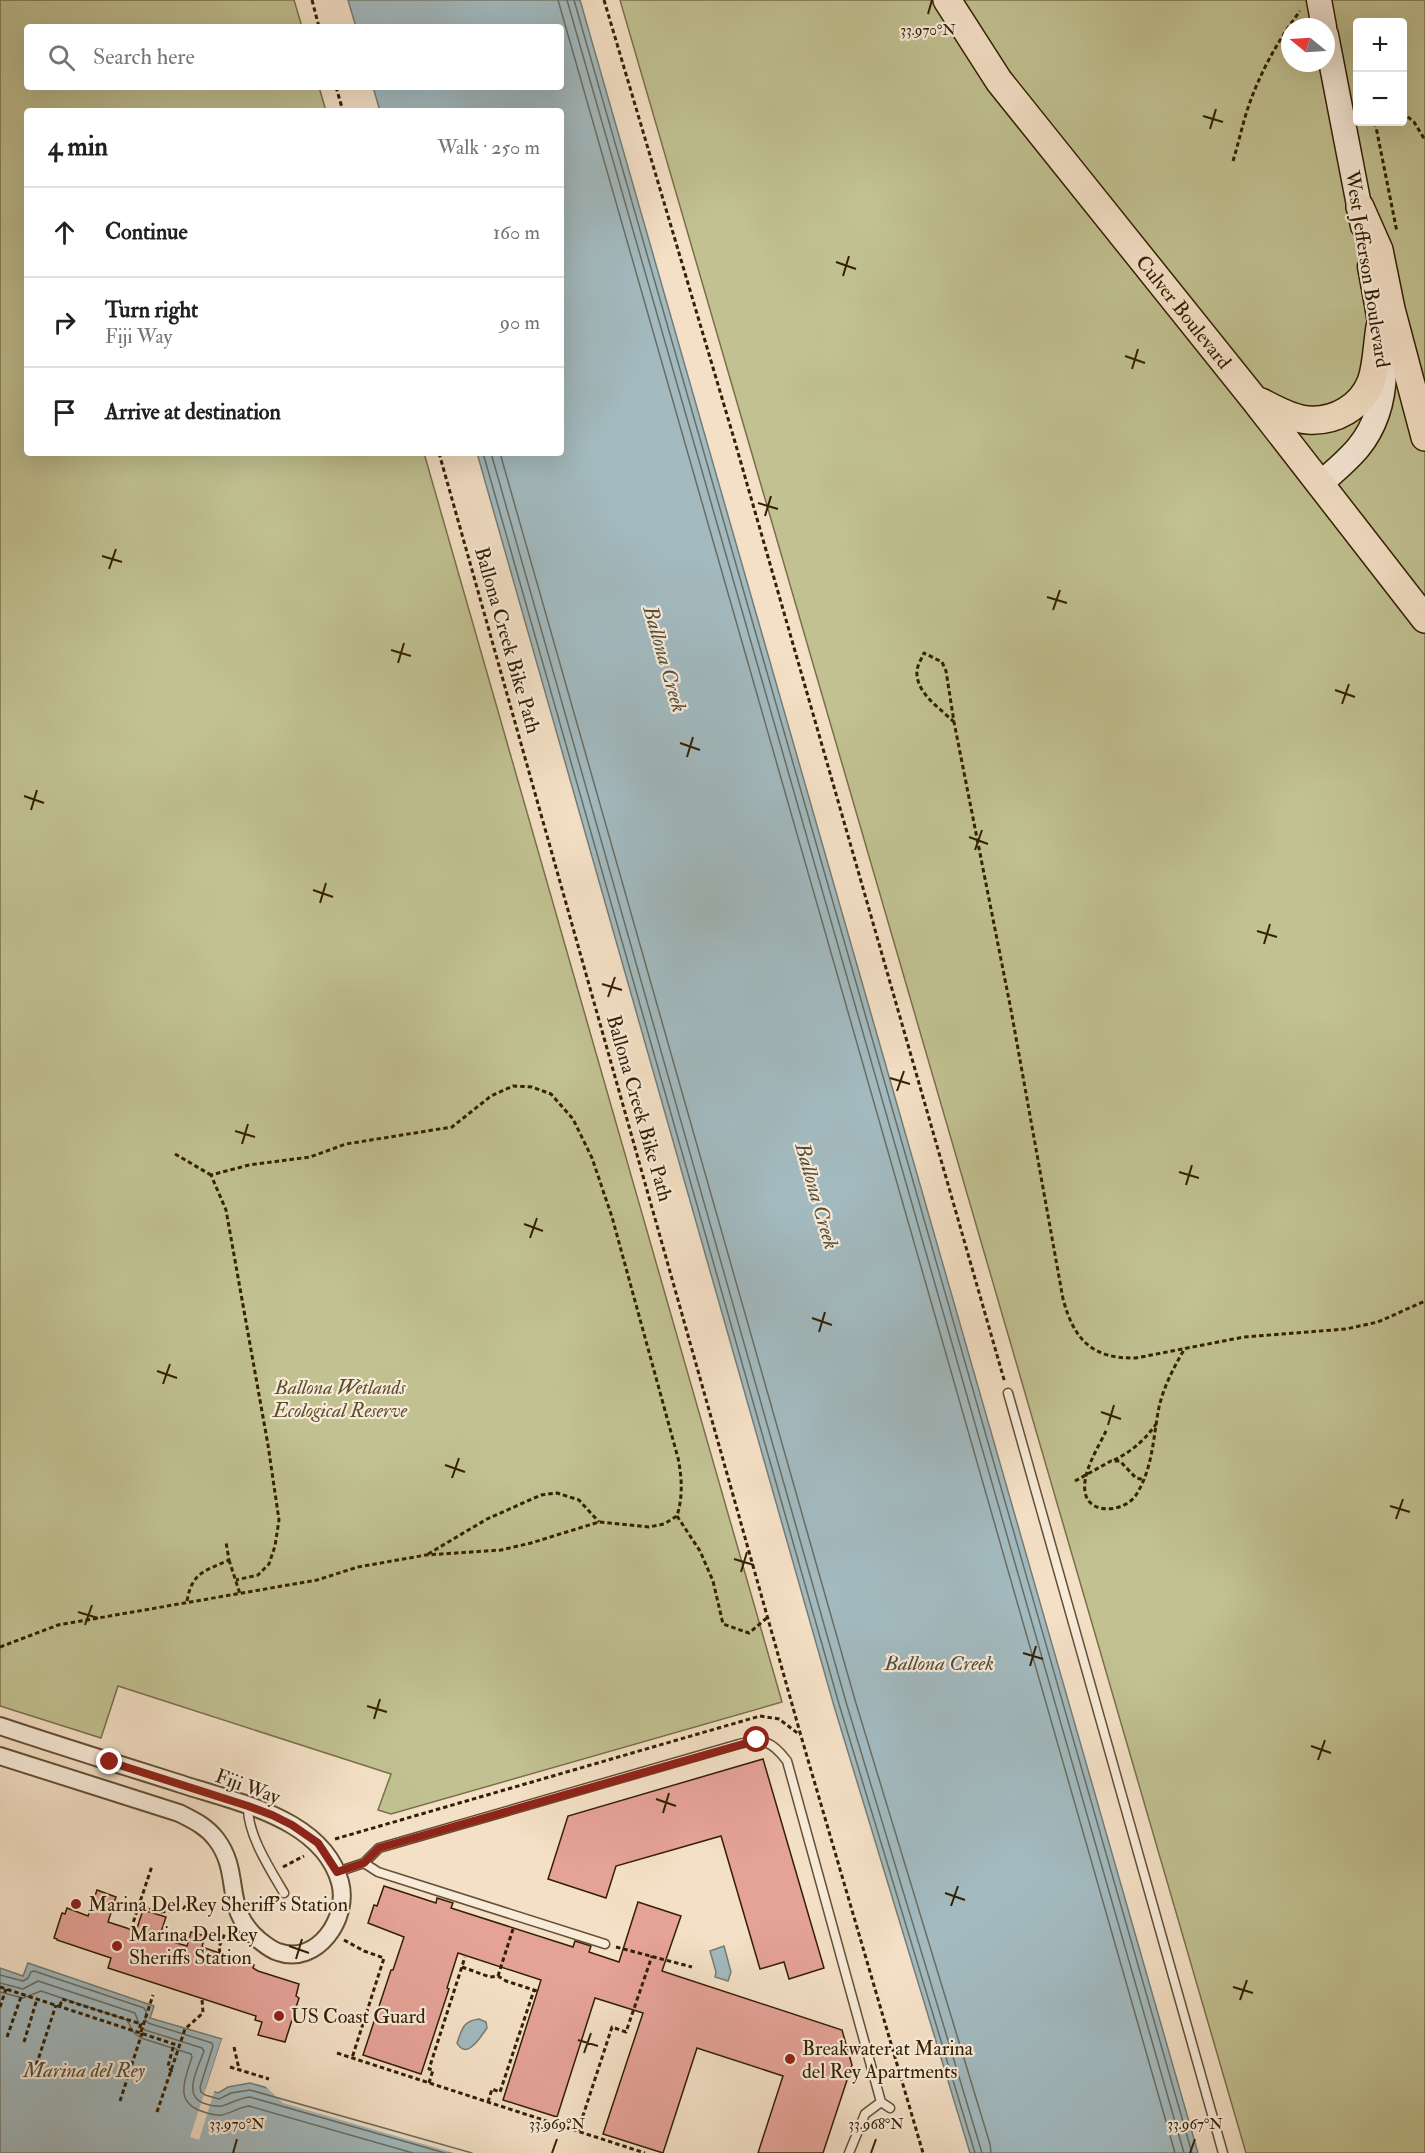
<!DOCTYPE html>
<meta charset="utf-8">
<style>
:root{--surface:#fff;--page:#f6f6f6;--text:#202124;--muted:#757577;--line:#e0e0e0}
body{margin:0;font-family:"IM FELL Double Pica",serif;background:var(--page);color:var(--text)}
.controls{position:absolute;right:18px;top:18px;display:grid;overflow:hidden;border-radius:6px;box-shadow:0 6px 24px #0002}
.controls button{width:54px;height:54px;display:grid;place-items:center;padding:0;border:0;border-bottom:2px solid var(--line);background:var(--surface);color:var(--text);font:30px sans-serif}
.compass{position:absolute;left:1281px;top:18px;width:54px;height:54px;border-radius:50%;background:var(--surface);box-shadow:0 6px 24px #0002;rotate:288deg}
.stop{position:absolute;width:18px;height:18px;margin:-14px;border:4px solid #8f2418;border-radius:50%;background:#fff}
.stop.end{background:#8f2418;border-color:#fff;box-shadow:0 2px 6px #0008}
.list{margin:0;padding:0;list-style:none}
h2{display:flex;justify-content:space-between;align-items:center;height:78px;margin:0;padding:0 24px;font-size:26px}
h2 small{font-size:20px;font-weight:400;color:var(--muted)}
.list li{display:grid;grid-template-columns:39px 1fr auto;gap:18px;align-items:center;box-sizing:border-box;height:90px;padding:0 24px;border-top:2px solid var(--line)}
.list b{display:block;font-size:22px;white-space:nowrap}
.list p{margin:0;font-size:20px;white-space:nowrap;color:var(--muted)}
.list em{font-size:20px;font-style:normal;color:var(--muted)}
.icon{flex:none;width:33px;height:33px;fill:none;stroke:currentColor;stroke-width:2;stroke-linecap:round;stroke-linejoin:round}
.map{position:relative;flex:none;width:1425px;height:2153px;overflow:hidden}
.search{position:absolute;background:var(--surface);box-shadow:0 6px 24px #0002;left:24px;top:24px;width:540px;height:66px;display:flex;align-items:center;gap:15px;box-sizing:border-box;padding:0 21px;border-radius:6px;color:var(--muted);font-size:22px}
.panel{position:absolute;background:var(--surface);box-shadow:0 6px 24px #0002;left:24px;top:108px;width:540px;height:348px;border-radius:6px}
.map>svg:first-child{display:block}
</style>
<div class="map">
<svg width="1425" height="2153" viewBox="0 0 1425 2153">
<rect width="100%" height="100%" fill="#f4e0c6"/>
<filter id="stains"><feTurbulence type="fractalNoise" baseFrequency=".00333" numOctaves="4"/><feColorMatrix values="0 0 0 0 .2 0 0 0 0 .09 0 0 0 0 .02 0 0 0 .5 -.17"/></filter>
<radialGradient id="worn" r=".72"><stop offset=".6" stop-color="#630" stop-opacity="0"/><stop offset="1" stop-color="#630" stop-opacity=".3"/></radialGradient>
<path fill="#c1c191" stroke="#7a7048" stroke-width="1.5" fill-rule="evenodd" d="M0,0H294L302,27H27V87H319L326,111H27V453H424L782,1702L391,1814L378,1810L391,1774L118,1686L101,1738L0,1706Z
M620,0H1425V2153H1246ZM1358,22H1402V122H1358ZM1290,27H1326V63H1290Z"/>
<path fill="#a2bac0" stroke="#767c73" stroke-width="1.5" d="M348,0H580L1198,2153H970L834,1706L477,453H561V111H380L373,87H561V27H356Z
M724,1946L731,1972L728,1981L715,1977L716,1972L710,1951Z
M28,1963L154,2006L150,2018L222,2039L206,2089L218,2093L228,2087L250,2083L494,2153H0V1968L23,1976Z
M479,2019L486,2022L487,2028C481,2036 467,2061 457,2043C462,2029 463,2021 479,2019Z"/>
<path fill="#f4e0c6" d="M222,2039L225,2040L209,2087L215,2089L199,2140L190,2137Z
M267,2084L495,2150L497,2153H454L283,2103L266,2087Z"/>
<g fill="none" stroke-linecap="round" stroke-linejoin="round">
<path stroke="#6b6d60" stroke-width="1.5" d="M558,0L1175,2153
M567,0L1184,2153
M574,0L1192,2153
M483,453L839,1704L975,2153
M491,453L846,1702L982,2153
M500,453L855,1700L990,2144L991,2153
M0,1975L23,1981L28,1978L31,1972L34,1971L144,2008L146,2011L145,2019L148,2023L212,2043L213,2046L200,2087L201,2092L205,2095L219,2099L231,2093L250,2090L472,2153
M0,1983L23,1989L38,1981L135,2013L139,2024L145,2030L202,2048L204,2051C199,2066 182,2095 203,2103C209,2105 216,2107 222,2106C232,2103 239,2098 250,2097L445,2153
M0,1992L23,1998L41,1991L127,2020L134,2033L141,2038L191,2054L192,2057C185,2079 173,2103 204,2112C210,2114 216,2116 222,2115C232,2113 239,2107 249,2106L413,2153"/>
</g>
<path fill="#e5a297" stroke="#342000" stroke-width="1.5" d="M763,1759L824,1968L789,1979L784,1962L760,1969L721,1836L616,1866L606,1898L548,1879L568,1816Z
M384,1886L436,1903L437,1898L453,1903L451,1908L573,1947L575,1941L591,1946L589,1952L619,1962L638,1902L681,1916L662,1971L842,2030L852,2065L823,2153H758L783,2076L697,2048L663,2153L603,2134L643,2013L595,1998L557,2117L503,2100L541,1980L458,1953L447,1988L449,1989L421,2074L363,2055L391,1970H393L404,1937L368,1923L374,1905L377,1906Z
M97,1890L116,1897L108,1922L136,1931L143,1910L166,1917L159,1938L187,1946L191,1932L205,1936L202,1947L254,1965L253,1968L258,1971L299,1984L296,1996L299,1998L285,2042L258,2035L262,2022L255,2020L256,2016L108,1968L111,1958L57,1940V1939L54,1938L62,1913L65,1914L67,1908L88,1916Z"/>
<g fill="none" stroke-linecap="round" stroke-linejoin="round">
<defs>
<path id="service" d="M1008,1393L1223,2153
M248,1806C247,1834 270,1869 284,1893
M364,1863L378,1872L605,1944
M337,1872L364,1863L379,1848L739,1744C763,1738 772,1741 787,1761L881,2102L865,2114L849,2153
M881,2102L890,2108"/>
<path id="minor" d="M0,1726C60,1746 121,1765 181,1784C218,1796 258,1805 292,1825C314,1838 333,1857 340,1882C350,1918 317,1966 278,1952C271,1950 264,1944 259,1940C221,1908 243,1874 216,1839C206,1826 193,1820 179,1813L0,1756"/>
<path id="secondary" d="M1319,0L1324,27
M1326,35L1363,226
M1321,483C1334,472 1347,461 1358,448C1401,396 1380,326 1370,266"/>
<g id="primary">
<path id="s1" d="M947,0L999,81L1254,399L1425,619"/>
<path d="M1360,207L1379,250L1391,309L1425,437"/>
<path d="M1261,402C1275,409 1292,419 1308,420C1335,422 1361,407 1371,382C1377,366 1377,344 1380,327"/>
</g>
</defs>
<use href="#service" stroke="#645032" stroke-width="11"/>
<use href="#minor" stroke="#645032" stroke-width="20"/>
<use href="#secondary" stroke="#342000" stroke-width="27"/>
<use href="#primary" stroke="#342000" stroke-width="30"/>
<path stroke="#342000" stroke-width="3" stroke-dasharray="4.5 3" stroke-linecap="butt" d="M312,0L319,27
M604,0L735,442L1005,1383
M336,87L343,111
M1402,112L1414,122L1425,140
M1375,122L1397,232
M1233,161C1239,142 1243,121 1250,102C1262,69 1279,39 1300,11
M439,453L801,1736L923,2153
M954,722C940,708 915,693 917,670C918,664 922,658 924,653L942,662L946,671L954,722L1011,1010L1063,1299C1074,1339 1091,1359 1136,1358L1244,1337L1346,1329L1378,1322L1425,1301
M175,1154L211,1175
M1106,1431C1098,1448 1082,1472 1085,1492C1089,1516 1125,1512 1136,1495C1153,1468 1153,1438 1159,1407C1164,1386 1174,1367 1185,1348
M1114,1460C1131,1452 1145,1440 1156,1424
M1075,1481L1111,1461H1120L1136,1478L1145,1480
M677,1516L700,1551L713,1581L723,1624L749,1633L768,1617
M428,1554L487,1519L541,1495L557,1493L579,1500L599,1522
M229,1560L240,1594
M187,1601C192,1572 205,1571 229,1560L226,1542
M0,1647L58,1625L317,1580L358,1567L426,1555L501,1550L531,1543L599,1522L649,1527L664,1524L677,1516C683,1496 682,1478 678,1458L612,1217L592,1158L573,1119L551,1094L532,1087L513,1086L491,1096L452,1127L346,1144L310,1157L249,1165L211,1175L226,1210L268,1445L279,1520L275,1546L269,1564L258,1575L236,1580
M335,1839L760,1716L779,1719L800,1735
M283,1867L304,1856
M139,1907L161,1912L183,1910L186,1905
M131,1929L152,1866
M344,1940L364,1951L384,1958L352,2058
M616,1947L692,1967
M220,1953L219,1947L225,1933
M462,1967L490,1977L498,1976L506,1981L537,1991
M498,1976L513,1929
M0,1987L180,2046
M60,2006L62,1999L141,2024L138,2031
M0,2007L6,1989
M141,2032L153,1995
M7,2037L22,1994
M24,2042L37,1999
M234,2047L239,2069
M337,2053L645,2153
M230,2067L269,2079
M34,2072L56,2005
M172,2072L168,2066L174,2044
M429,2083L433,2070L429,2069L465,1957
M120,2101L142,2033
M488,2102L492,2089L500,2092L534,1990
M157,2112L185,2029L203,2013L202,1999
M578,2131L612,2027L626,2032L652,1956"/>
<use href="#service" stroke="#f8ebda" stroke-width="8"/>
<use href="#minor" stroke="#f8ebda" stroke-width="16"/>
<use href="#secondary" stroke="#f8ebda" stroke-width="24"/>
<use href="#primary" stroke="#f4e0c6" stroke-width="27"/>
</g>
<g fill="none" stroke-linecap="round" stroke-linejoin="round">
<path stroke="#8f2418" stroke-width="8" d="M110,1762L248,1806L272,1815L292,1825L318,1843L337,1872L364,1863L379,1848L757,1740"/>
</g>
<path fill="none" stroke="#342000" stroke-width="2" d="M928,14L932,0M1203,116L1223,122M1210,129L1216,109M836,262L856,269M843,276L849,256M1125,356L1145,363M1132,369L1138,349M758,503L778,509M765,516L771,496M102,556L122,562M109,569L116,549M1047,597L1067,603M1053,610L1060,590M391,650L411,656M398,663L404,643M1335,690L1355,697M1342,704L1349,684M680,743L700,750M687,757L693,737M24,796L44,803M31,810L37,790M969,837L988,844M975,850L982,830M313,890L333,897M320,903L326,883M1257,931L1277,937M1264,944L1270,924M602,984L622,990M608,997L615,977M890,1078L910,1084M897,1091L904,1071M235,1131L255,1137M242,1144L248,1124M1179,1172L1199,1178M1186,1185L1192,1165M524,1224L543,1231M530,1238L537,1218M812,1318L832,1325M819,1332L825,1312M157,1371L177,1378M163,1384L170,1364M1101,1412L1121,1419M1108,1425L1114,1405M445,1465L465,1472M452,1478L459,1458M1390,1506L1410,1512M1396,1519L1403,1499M734,1559L754,1565M741,1572L747,1552M78,1612L98,1618M85,1625L92,1605M1023,1653L1043,1659M1030,1666L1036,1646M367,1706L387,1712M374,1719L380,1699M1311,1746L1331,1753M1318,1760L1325,1740M656,1799L676,1806M663,1813L669,1793M945,1893L965,1900M951,1906L958,1886M289,1946L309,1953M296,1959L302,1939M1233,1987L1253,1993M1240,2000L1247,1980M578,2040L598,2046M584,2053L591,2033M233,2153L237,2139M552,2153L557,2139M871,2153L876,2139M1190,2153L1195,2139"/>
<g fill="#8f2418" stroke="#f8ebda" stroke-width="2">
<circle cx="76" cy="1904" r="6"/>
<circle cx="117" cy="1946" r="6"/>
<circle cx="279" cy="2016" r="6"/>
<circle cx="790" cy="2059" r="6"/>
</g>
<g text-anchor="middle" stroke-width="4.5" stroke-linejoin="round" paint-order="stroke">
<g font-size="20" fill="#342000" stroke="#f8ebda">
<text transform="translate(1368 269) rotate(81)" y="7">West Jefferson Boulevard</text>
<text dy="7" stroke="none"><textPath href="#s1" startOffset="392">Culver Boulevard</textPath></text>
<text transform="translate(508 640) rotate(74)" y="7">Ballona Creek Bike Path</text>
<text transform="translate(640 1108) rotate(74)" y="7">Ballona Creek Bike Path</text>
<text transform="translate(248 1786) rotate(20)" y="7">Fiji Way</text>
</g>
<g font-size="20" font-style="italic" fill="#5e502c" stroke="#f8ebda">
<text x="340" y="1394">Ballona Wetlands<tspan x="340" dy="23">Ecological Reserve</tspan></text>
</g>
<g font-size="20" fill="#342000" stroke="#f8ebda" text-anchor="start">
<text x="88" y="1911">Marina Del Rey Sheriff's Station</text>
<text x="129" y="1941">Marina Del Rey<tspan x="129" dy="23">Sheriffs Station</tspan></text>
<text x="291" y="2023">US Coast Guard</text>
<text x="802" y="2055">Breakwater at Marina<tspan x="802" dy="23">del Rey Apartments</tspan></text>
</g>
<g font-size="21" font-style="italic" fill="#554e3a" stroke="#f8ebda">
<text transform="translate(665 659) rotate(74)" y="7">Ballona Creek</text>
<text transform="translate(817 1196) rotate(74)" y="7">Ballona Creek</text>
<text x="939" y="1670">Ballona Creek</text>
<text x="84" y="2077">Marina del Rey</text>
</g>
</g>
<g font-size="15" text-anchor="middle" fill="#342000" stroke="#f8ebda" stroke-width="4.5" stroke-linejoin="round" paint-order="stroke">
<text x="928" y="35">33.970°N</text>
<text x="237" y="2129">33.970°N</text>
<text x="557" y="2129">33.969°N</text>
<text x="876" y="2129">33.968°N</text>
<text x="1195" y="2129">33.967°N</text>
</g>
<rect width="100%" height="100%" filter="url(#stains)"/>
<rect width="100%" height="100%" fill="url(#worn)"/>
</svg>
<div class="controls">
<button>+</button>
<button>−</button>
</div>
<svg class="compass" viewBox="-18 -18 36 36"><path d="M0-13l5 13h-10z" fill="#e53935"/><path d="M0 13l5-13h-10z" fill="#757577"/></svg>
<div class="stop" style="left:757px;top:1740px"></div>
<div class="stop end" style="left:110px;top:1762px"></div>
<div class="search"><svg class="icon" aria-label="search" viewBox="0 0 24 24"><circle cx="10" cy="10" r="6"/><path d="M15 15l6 6"/></svg>Search here</div>
<section class="panel">
<h2>4 min<small>Walk · 250 m</small></h2>
<ul class="list">
<li><svg class="icon" aria-label="ahead" viewBox="0 0 24 24"><path d="M12 20V5M6 11l6-6 6 6"/></svg><div><b>Continue</b></div><em>160 m</em></li>
<li><svg class="icon" aria-label="right" viewBox="0 0 24 24"><path d="M7 20v-9h11M14 6l5 5-5 5"/></svg><div><b>Turn right</b><p>Fiji Way</p></div><em>90 m</em></li>
<li><svg class="icon" aria-label="arrive" viewBox="0 0 24 24"><path d="M6 21V4h12l-3 4 3 4H6"/></svg><div><b>Arrive at destination</b></div></li>
</ul>
</section>
</div>
